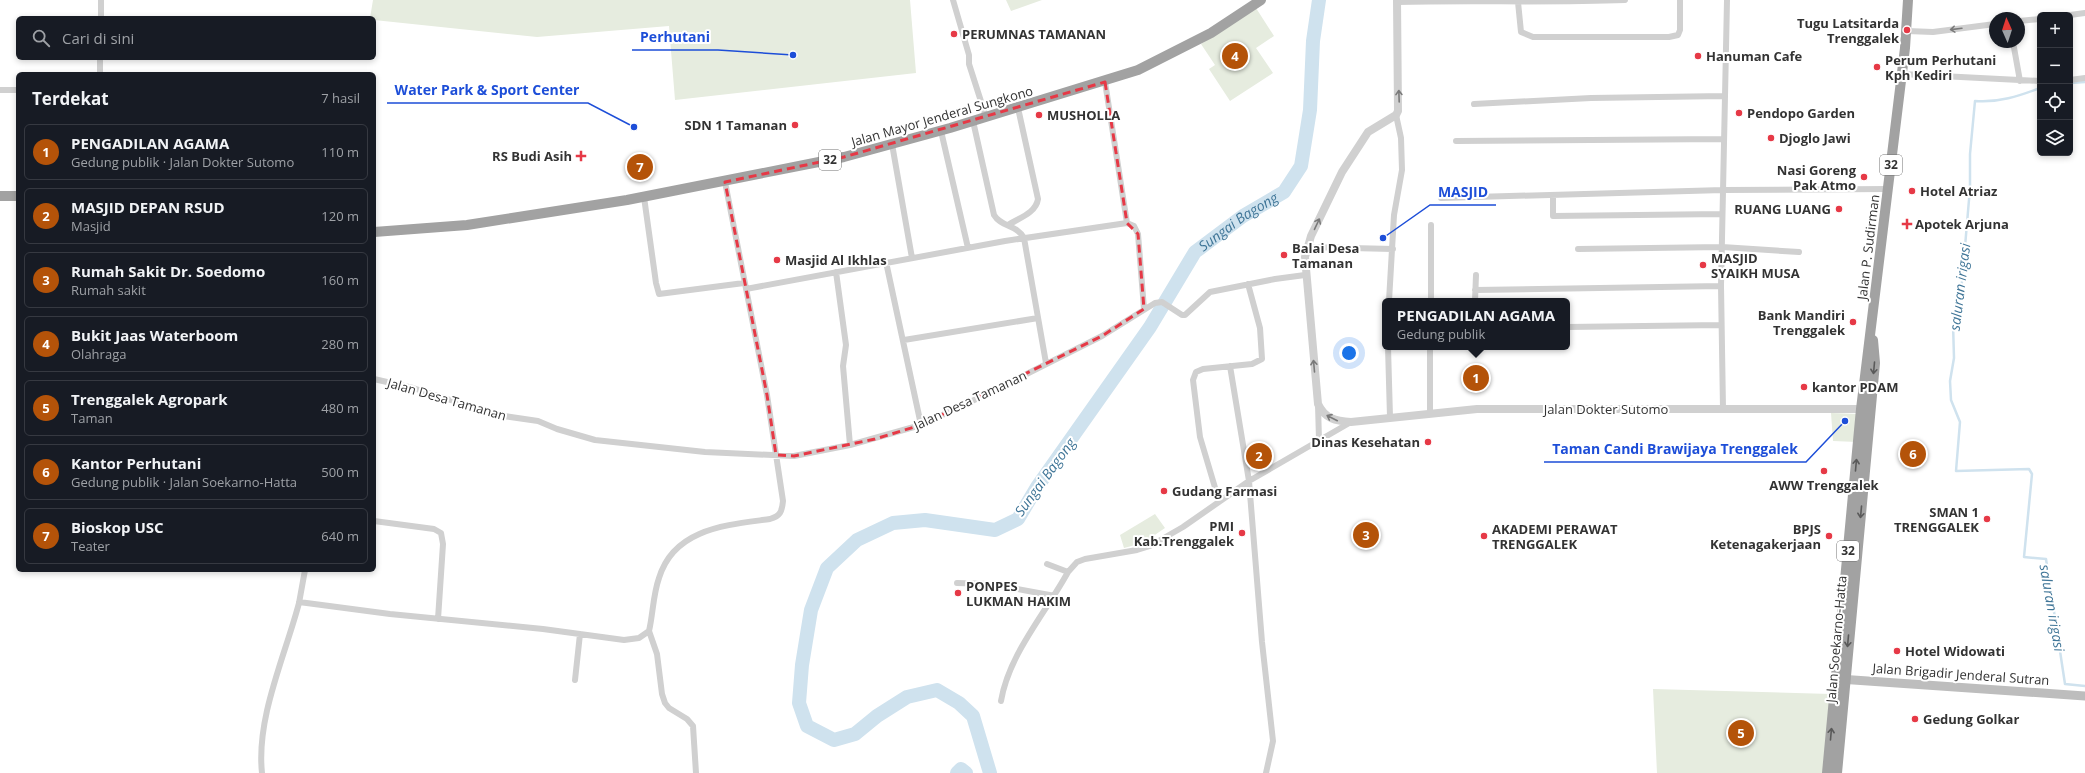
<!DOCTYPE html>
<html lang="id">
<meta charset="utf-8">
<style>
:root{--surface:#171b24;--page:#20242c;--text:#f1f3f6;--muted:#9ea1a6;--line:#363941;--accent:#b45309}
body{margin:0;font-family:"Open Sans",sans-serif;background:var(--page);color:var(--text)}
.controls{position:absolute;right:12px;top:12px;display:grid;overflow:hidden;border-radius:6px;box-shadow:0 2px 6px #0003}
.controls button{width:36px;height:36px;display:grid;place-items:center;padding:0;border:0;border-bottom:1px solid var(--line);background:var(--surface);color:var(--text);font:20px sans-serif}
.compass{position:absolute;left:1989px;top:12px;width:36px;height:36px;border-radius:50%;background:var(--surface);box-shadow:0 2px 6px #0003;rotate:357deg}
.you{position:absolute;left:1349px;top:353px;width:14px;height:14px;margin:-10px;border:3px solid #fff;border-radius:50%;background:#1a73e8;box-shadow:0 0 0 6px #1a73e833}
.badge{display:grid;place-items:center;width:26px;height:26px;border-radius:50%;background:var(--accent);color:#fff;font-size:13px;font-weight:700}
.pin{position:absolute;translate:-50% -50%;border:2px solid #fff;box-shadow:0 1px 4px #0006}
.popup{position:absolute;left:1382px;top:298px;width:188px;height:52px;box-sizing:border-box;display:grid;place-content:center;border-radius:6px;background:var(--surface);filter:drop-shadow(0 1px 3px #0005);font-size:13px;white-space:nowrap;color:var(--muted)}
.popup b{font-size:15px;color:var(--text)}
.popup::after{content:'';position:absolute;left:50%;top:100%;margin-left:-8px;border:8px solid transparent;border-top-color:var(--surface)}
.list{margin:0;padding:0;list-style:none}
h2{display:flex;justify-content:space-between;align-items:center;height:52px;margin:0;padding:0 16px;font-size:17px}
h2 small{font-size:13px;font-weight:400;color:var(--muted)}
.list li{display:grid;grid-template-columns:26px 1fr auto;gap:12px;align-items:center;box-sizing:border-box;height:56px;margin:0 8px 8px;padding:0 8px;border:1px solid var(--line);border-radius:6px}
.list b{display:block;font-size:15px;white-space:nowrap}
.list p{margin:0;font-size:13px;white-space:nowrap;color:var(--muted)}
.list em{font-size:13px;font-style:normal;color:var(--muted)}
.icon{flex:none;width:22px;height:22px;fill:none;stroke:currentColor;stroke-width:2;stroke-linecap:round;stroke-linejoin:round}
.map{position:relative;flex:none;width:2085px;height:773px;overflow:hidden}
.search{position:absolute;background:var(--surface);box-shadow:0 2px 6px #0003;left:16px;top:16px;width:360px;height:44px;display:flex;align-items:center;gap:10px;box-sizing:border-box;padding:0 14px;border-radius:6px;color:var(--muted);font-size:15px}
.panel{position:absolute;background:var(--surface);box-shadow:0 2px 6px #0003;left:16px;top:72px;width:360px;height:500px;border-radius:6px}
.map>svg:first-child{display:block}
</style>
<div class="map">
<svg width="2085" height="773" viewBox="0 0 2085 773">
<rect width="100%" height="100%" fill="#fff"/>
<path fill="#e6ecdf" d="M373,0H910L916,73L675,100L669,26L537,37L374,20V18H370Z
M1006,0H1042L1011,11Z
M1256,8L1274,36L1256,48L1273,73L1230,101L1209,69L1215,65L1201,44Z
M1831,413L1859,414L1857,442L1833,441Z
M1155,514L1165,528L1143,543L1124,548L1120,535Z
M1653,689L1831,694L1825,773H1657Z"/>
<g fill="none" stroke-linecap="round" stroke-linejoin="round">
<path stroke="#cfe2ee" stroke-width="2.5" d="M2070,83L2085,82
M2040,88C2019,96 1998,103 1975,101L1970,154V188L1962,282L1953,323L1954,358L1950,381L1951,400L1960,422L1956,471L2029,469L2032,474L2024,557L2046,559L2065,684L2085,686"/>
<g stroke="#cfe2ee" stroke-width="14">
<path d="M957,773L961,769L966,773"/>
<path id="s1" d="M990,773L973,716L959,703L937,690L907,697L877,716L855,734L834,740L807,726L799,703L802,665L811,610L827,568L857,540L893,523L925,520L995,530L1018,519L1037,487L1150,327L1195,252L1243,216L1284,192L1301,166L1310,110L1313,41L1319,0"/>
</g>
<path stroke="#d0d0d0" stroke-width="6" d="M101,0V18
M953,0L969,55V64L986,117
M1397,2C1473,0 1549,3 1625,0
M1518,2L1521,32L1533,37H1669L1678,35L1680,30V0
M2070,15L2085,13
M2019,21L2040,19
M1907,31L1933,32L1995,24
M2013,42L2020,81
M100,74V58
M1902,74L2040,81
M2070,80L2085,78
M1105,82L1127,223L1134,226L1138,234L1144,309
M0,90H18
M1725,96L1727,0
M1474,104L1591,98L1725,96L1721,286L1723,409
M973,121L994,215C1001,227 1016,224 1024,238L1046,363
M941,131L968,248
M1456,141L1724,139
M892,144L912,258
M1553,195V216L1722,214
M644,197L656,283L659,294L744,283
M1441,198L1723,190L1888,189
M1008,225C1019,218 1036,213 1038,199L1018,108
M1308,247L1393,249
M1578,249L1722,247L1799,252
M886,262L921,425
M836,272L846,345L843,366L850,445
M746,289L1005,241L1127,223
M1475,290L1721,286
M1389,301L1394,215L1402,170L1401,138L1396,115
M1431,301V225
M1475,301L1476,275
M1567,327L1721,325
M904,340L1038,318
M1388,347L1390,417
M1230,366L1249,481L1262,642L1273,741L1266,773
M374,379L413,388L497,415L538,421L557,429L595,440L705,452L794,456L850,445L921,425L989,393L1102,336L1155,303L1162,302L1182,315H1185L1210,292L1275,279L1305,275
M1318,405L1319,440
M1430,413V347
M1219,501L1200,437L1193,380L1196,372L1203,369L1252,364L1262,359L1260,328L1248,284
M374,521L434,529L441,533L443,544L438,619
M1047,564L1068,572
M957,583L990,584L1055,596
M299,602L390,614L543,629L624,640L639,638L649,631C653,614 653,595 659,578C674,528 727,525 770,519C780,516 782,512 783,501L767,395L725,182
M649,631L657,654L662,694L665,703L669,708L687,719L693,726L696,773
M575,680L580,634
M1001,701C1009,654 1045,614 1068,572L1077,562L1085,559L1137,550L1150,546L1183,527L1249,481L1351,422
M262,773C256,718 285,656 299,603C301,592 303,581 305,570"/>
<path stroke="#d0d0d0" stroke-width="8" d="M1397,0L1398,111L1396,115L1368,132L1342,172L1311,236L1305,257L1318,404C1325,419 1336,421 1351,422L1477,409H1865"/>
<path stroke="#bdbdbd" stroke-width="9" d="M1839,679L2085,696"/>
<path stroke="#a2a2a2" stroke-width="10" d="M0,196H18
M374,232L467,225L627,200L844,157L950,128L1138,70L1211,33L1261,0
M1827,773L1861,409L1905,48L1908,0
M1837,773L1875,363L1873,340"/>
</g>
<defs><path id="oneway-shaft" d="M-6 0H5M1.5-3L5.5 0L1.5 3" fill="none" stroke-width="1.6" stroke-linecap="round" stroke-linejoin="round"/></defs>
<g stroke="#7a7a7a">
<use href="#oneway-shaft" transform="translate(1956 29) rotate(173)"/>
<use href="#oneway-shaft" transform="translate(1399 96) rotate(-92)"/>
<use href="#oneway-shaft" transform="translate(1317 224) rotate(-65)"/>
<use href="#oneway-shaft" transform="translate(1314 366) rotate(-95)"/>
<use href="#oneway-shaft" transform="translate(1332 418) rotate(-153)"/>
</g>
<g stroke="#5a5a5a">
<use href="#oneway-shaft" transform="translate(1874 368) rotate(95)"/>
<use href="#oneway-shaft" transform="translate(1856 465) rotate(-85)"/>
<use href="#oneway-shaft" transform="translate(1861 512) rotate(95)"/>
<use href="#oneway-shaft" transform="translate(1848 641) rotate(95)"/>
<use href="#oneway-shaft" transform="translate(1831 734) rotate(-85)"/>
</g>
<path fill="none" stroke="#e63946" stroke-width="3" stroke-dasharray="8 5" stroke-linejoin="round" d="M1105,82L1127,223L1138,234L1144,309L1102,336L921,425L875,439L794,456L776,455L767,395L725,182L844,157Z"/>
<g fill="#e63946" stroke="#fff" stroke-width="1.5">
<circle cx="1907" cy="30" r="4"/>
<circle cx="954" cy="34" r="4"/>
<circle cx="1698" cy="56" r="4"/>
<circle cx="1877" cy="67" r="4"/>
<circle cx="1739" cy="113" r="4"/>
<circle cx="1039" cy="115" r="4"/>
<circle cx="795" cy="125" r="4"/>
<circle cx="1771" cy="138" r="4"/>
<path d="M579 150h4v4h4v4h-4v4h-4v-4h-4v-4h4z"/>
<circle cx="1864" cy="177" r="4"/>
<circle cx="1912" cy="191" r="4"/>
<circle cx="1839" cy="209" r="4"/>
<path d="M1905 218h4v4h4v4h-4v4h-4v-4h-4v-4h4z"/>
<circle cx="1284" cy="255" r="4"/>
<circle cx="777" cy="260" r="4"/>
<circle cx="1703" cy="265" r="4"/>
<circle cx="1853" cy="322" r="4"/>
<circle cx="1804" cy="387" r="4"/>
<circle cx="1428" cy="442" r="4"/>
<circle cx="1824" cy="471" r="4"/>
<circle cx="1164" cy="491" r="4"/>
<circle cx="1987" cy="519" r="4"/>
<circle cx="1242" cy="533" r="4"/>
<circle cx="1484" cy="536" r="4"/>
<circle cx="1829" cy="536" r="4"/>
<circle cx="958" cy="593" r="4"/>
<circle cx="1897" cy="651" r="4"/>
<circle cx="1915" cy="719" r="4"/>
</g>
<g text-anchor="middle" stroke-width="4" stroke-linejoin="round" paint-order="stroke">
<g fill="#fff" stroke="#707070" stroke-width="1">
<rect x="819" y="150" width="22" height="20" rx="3"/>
<rect x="1880" y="155" width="22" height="20" rx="3"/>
<rect x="1837" y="541" width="22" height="20" rx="3"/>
</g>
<g font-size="12" font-weight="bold" fill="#333">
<text x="830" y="164">32</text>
<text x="1891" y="169">32</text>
<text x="1848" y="555">32</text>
</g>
<g font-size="13" font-weight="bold" fill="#333" stroke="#fff" text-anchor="start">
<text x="1899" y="28" text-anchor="end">Tugu Latsitarda<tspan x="1899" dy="15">Trenggalek</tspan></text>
<text x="962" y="39">PERUMNAS TAMANAN</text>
<text x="1706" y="61">Hanuman Cafe</text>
<text x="1885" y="65">Perum Perhutani<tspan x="1885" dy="15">Kph Kediri</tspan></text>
<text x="1747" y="118">Pendopo Garden</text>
<text x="1047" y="120">MUSHOLLA</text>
<text x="787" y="130" text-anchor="end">SDN 1 Tamanan</text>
<text x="1779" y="143">Djoglo Jawi</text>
<text x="572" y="161" text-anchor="end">RS Budi Asih</text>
<text x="1856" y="175" text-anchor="end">Nasi Goreng<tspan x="1856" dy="15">Pak Atmo</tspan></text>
<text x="1920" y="196">Hotel Atriaz</text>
<text x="1831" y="214" text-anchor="end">RUANG LUANG</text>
<text x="1915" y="229">Apotek Arjuna</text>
<text x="1292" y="253">Balai Desa<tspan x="1292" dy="15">Tamanan</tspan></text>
<text x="1711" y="263">MASJID<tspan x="1711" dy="15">SYAIKH MUSA</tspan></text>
<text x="785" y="265">Masjid Al Ikhlas</text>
<text x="1845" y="320" text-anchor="end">Bank Mandiri<tspan x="1845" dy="15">Trenggalek</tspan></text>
<text x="1812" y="392">kantor PDAM</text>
<text x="1420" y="447" text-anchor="end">Dinas Kesehatan</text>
<text x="1824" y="490" text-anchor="middle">AWW Trenggalek</text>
<text x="1172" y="496">Gudang Farmasi</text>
<text x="1979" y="517" text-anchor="end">SMAN 1<tspan x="1979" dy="15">TRENGGALEK</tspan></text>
<text x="1234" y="531" text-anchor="end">PMI<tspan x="1234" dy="15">Kab.Trenggalek</tspan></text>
<text x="1492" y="534">AKADEMI PERAWAT<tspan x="1492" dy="15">TRENGGALEK</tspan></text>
<text x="1821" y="534" text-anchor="end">BPJS<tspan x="1821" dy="15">Ketenagakerjaan</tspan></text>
<text x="966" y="591">PONPES<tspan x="966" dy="15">LUKMAN HAKIM</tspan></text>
<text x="1905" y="656">Hotel Widowati</text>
<text x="1923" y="724">Gedung Golkar</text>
</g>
<g font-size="13" fill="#333" stroke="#fff">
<text transform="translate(942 116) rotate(-16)" y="5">Jalan Mayor Jenderal Sungkono</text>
<text transform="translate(1868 247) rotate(-83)" y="5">Jalan P. Sudirman</text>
<text transform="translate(447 399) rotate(16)" y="5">Jalan Desa Tamanan</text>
<text transform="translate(970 400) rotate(-25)" y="5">Jalan Desa Tamanan</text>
<text x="1606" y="414">Jalan Dokter Sutomo</text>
<text transform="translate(1836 639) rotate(-85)" y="5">Jalan Soekarno-Hatta</text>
<text transform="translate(1961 674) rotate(4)" y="5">Jalan Brigadir Jenderal Sutran</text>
</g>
<g font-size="14" font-style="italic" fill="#3f7597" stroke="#fff">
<text dy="5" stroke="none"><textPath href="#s1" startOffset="997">Sungai Bagong</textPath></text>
<text transform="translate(1960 287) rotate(-83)" y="5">saluran irigasi</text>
<text transform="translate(1045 477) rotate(-54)" y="5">Sungai Bagong</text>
<text transform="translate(2052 608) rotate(80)" y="5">saluran irigasi</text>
</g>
</g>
<path fill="none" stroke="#1d4ed8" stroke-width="1.5" d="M793 55L718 50H632M634 127L588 103H387M1383 238L1430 205H1496M1845 421L1806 462H1544"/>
<g fill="#1d4ed8" stroke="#fff" stroke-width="1.5">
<circle cx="793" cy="55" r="4"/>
<circle cx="634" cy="127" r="4"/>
<circle cx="1383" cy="238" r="4"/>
<circle cx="1845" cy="421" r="4"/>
</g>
<g font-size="14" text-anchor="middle" font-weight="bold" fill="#1d4ed8" stroke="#fff" stroke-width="4" stroke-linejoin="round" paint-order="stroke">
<text x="675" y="42">Perhutani</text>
<text x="487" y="95">Water Park &amp; Sport Center</text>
<text x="1463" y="197">MASJID</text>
<text x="1675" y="454">Taman Candi Brawijaya Trenggalek</text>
</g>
</svg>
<div class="controls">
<button>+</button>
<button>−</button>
<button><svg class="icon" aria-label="locate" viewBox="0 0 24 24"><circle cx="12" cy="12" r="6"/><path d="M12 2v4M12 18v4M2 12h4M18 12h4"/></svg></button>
<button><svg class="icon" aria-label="layers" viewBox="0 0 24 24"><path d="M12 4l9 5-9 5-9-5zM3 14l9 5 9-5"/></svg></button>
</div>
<svg class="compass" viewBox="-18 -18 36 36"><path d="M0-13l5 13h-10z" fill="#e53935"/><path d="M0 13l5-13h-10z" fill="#9ea1a6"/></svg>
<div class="you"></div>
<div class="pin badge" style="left:1476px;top:378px">1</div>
<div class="popup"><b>PENGADILAN AGAMA</b>Gedung publik</div>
<div class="pin badge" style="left:1259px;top:456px">2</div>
<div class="pin badge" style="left:1366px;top:535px">3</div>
<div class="pin badge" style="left:1235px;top:56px">4</div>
<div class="pin badge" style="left:1741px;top:733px">5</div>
<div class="pin badge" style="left:1913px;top:454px">6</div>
<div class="pin badge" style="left:640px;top:167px">7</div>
<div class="search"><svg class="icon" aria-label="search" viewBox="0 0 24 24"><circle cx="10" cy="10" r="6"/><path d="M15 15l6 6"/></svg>Cari di sini</div>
<section class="panel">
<h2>Terdekat<small>7 hasil</small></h2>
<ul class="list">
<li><span class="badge">1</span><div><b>PENGADILAN AGAMA</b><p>Gedung publik · Jalan Dokter Sutomo</p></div><em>110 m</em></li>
<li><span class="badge">2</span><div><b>MASJID DEPAN RSUD</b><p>Masjid</p></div><em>120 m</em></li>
<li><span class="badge">3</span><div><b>Rumah Sakit Dr. Soedomo</b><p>Rumah sakit</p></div><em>160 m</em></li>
<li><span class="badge">4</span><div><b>Bukit Jaas Waterboom</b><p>Olahraga</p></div><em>280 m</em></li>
<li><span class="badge">5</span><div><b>Trenggalek Agropark</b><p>Taman</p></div><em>480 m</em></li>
<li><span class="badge">6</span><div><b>Kantor Perhutani</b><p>Gedung publik · Jalan Soekarno-Hatta</p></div><em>500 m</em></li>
<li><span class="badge">7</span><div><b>Bioskop USC</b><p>Teater</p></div><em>640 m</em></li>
</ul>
</section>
</div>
